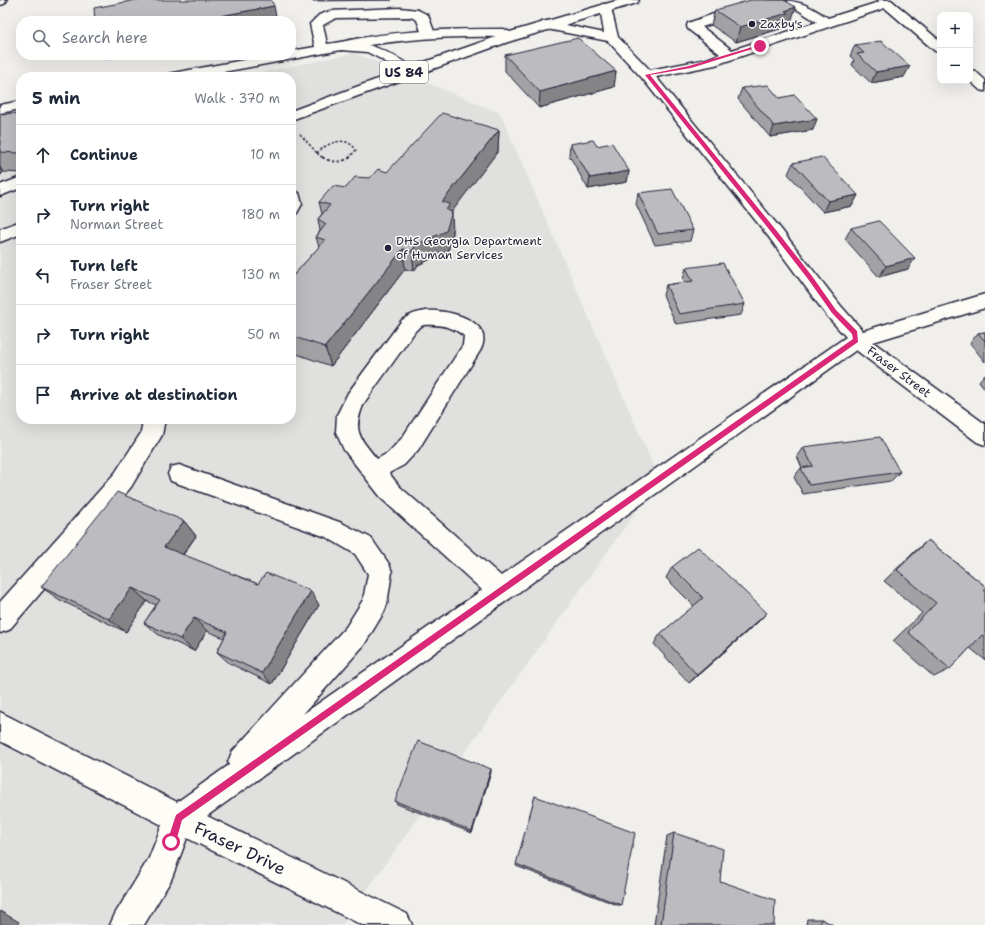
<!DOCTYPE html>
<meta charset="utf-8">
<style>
:root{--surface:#fff;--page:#f6f6f7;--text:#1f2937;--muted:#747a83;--line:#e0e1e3}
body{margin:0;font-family:"Shantell Sans",sans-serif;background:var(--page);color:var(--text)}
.controls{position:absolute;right:12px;top:12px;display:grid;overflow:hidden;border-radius:8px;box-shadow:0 4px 16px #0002}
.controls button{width:36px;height:36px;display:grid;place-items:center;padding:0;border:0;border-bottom:1px solid var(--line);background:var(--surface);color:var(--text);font:20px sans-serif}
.stop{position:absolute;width:12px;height:12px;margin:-9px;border:3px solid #db2777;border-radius:50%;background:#fff}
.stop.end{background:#db2777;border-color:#fff;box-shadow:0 1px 4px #0008}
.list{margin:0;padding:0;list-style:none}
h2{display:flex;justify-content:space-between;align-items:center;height:52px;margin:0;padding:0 16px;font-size:17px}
h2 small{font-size:13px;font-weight:400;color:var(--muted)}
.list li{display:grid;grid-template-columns:26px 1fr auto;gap:12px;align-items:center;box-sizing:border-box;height:60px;padding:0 16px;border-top:1px solid var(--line)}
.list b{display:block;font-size:15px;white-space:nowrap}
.list p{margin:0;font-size:13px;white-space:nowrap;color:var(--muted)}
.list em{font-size:13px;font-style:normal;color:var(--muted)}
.icon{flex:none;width:22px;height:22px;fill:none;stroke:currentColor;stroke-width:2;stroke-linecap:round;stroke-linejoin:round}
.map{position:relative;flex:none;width:985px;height:925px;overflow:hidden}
.search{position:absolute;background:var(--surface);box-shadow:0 4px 16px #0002;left:16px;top:16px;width:280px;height:44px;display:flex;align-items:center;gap:10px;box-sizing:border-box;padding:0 14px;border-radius:16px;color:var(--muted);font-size:15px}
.panel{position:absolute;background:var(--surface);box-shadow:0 4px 16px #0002;left:16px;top:72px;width:280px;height:352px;border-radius:16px}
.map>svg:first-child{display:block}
</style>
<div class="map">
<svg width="985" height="925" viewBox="0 0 985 925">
<rect width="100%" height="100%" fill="#f0efec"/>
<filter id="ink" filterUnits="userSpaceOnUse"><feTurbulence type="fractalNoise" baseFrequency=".025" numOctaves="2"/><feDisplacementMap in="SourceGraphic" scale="8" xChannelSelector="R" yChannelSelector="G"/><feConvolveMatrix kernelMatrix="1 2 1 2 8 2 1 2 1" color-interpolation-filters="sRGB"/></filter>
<g filter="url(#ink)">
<path fill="#e0e0df" d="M355,53L500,113L659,479L342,925H0V127L21,122V419H291V77H241Z"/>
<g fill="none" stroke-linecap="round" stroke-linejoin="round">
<defs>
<path id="minor" d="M0,0H7L4,4L0,5Z
M772,0C798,0 807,4 828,18L879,2L878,0H891L940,41V52L935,51L885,8L715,65L656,77L780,228L841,306L863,331L985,294V308L873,342L985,424V445L977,442L856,350L207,816L407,914L412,925H362L187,838L171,880L144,925H110L115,914L149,858L162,825L0,741V712L177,802L229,765L228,762L232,752L346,627L363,600L368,574L355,554L326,537L171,481L168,474L171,467L179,465L342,523L371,538L389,564L392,572L387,604L384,612L364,645L303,714L482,590L383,500L344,450L336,432L337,415L348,393L402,320C409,315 417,312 425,311C446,309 497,320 480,351L418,450L404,465L389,473L399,486L501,576L846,337L827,316L768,236L642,78L608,41L547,29L542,28L541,25L542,22L547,21L604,33L600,7L602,4H610L618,37L650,70L707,59L720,54L688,29L687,26L688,23L725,10ZM784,7L795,8L817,22L732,50L702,27L745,13ZM423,325C438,324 453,326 464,336L463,345L402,438L388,453L377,459C359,437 352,431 364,403L416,330Z
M400,8L418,10L428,15L435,34L433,37H423L417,20L411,17L336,18L323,25L327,44C364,38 384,49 414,68L416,71L414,74L409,75L404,74L379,58L367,52L341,50L196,77H166L168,74L173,73L270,55H291V51L315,47L310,24L319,15L330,11Z
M970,70L975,71L985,80V91L980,90L970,81Z
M21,101V109L0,113V105Z
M21,177V188L0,196V185Z
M291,191L299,193L302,204L297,213L291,214Z
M143,419H165L162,435L131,487L9,630L0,633V602L115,473L141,433Z"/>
<path id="highway" d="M619,0H639L637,3L508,42L291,120V111L413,66L496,37C444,36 392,40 341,50L336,49L334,46L336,43C391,30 448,29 504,29L510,32Z
M21,221V234L0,242V229Z"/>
</defs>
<use href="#minor" stroke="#22223b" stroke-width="3"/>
<use href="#highway" stroke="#22223b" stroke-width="3"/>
<path stroke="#22223b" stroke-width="1.5" stroke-dasharray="2.5 2" stroke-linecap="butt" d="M300,134L317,153
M317,153L323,158
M317,153C327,143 346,134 356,150L349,158"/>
<path stroke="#22223b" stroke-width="2" stroke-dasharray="3 2.5" stroke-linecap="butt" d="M322,157C331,163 342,163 351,157"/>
<use href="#minor" fill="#fdfcf7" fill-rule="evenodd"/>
<use href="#highway" fill="#fdfcf7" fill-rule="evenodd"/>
</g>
<path fill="#a2a2a5" stroke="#22223b" d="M313,0H392L313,1Z
M788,0L787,2L791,22L784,24L783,28L736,42L711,25L715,10Z
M855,45L904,77L871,83L852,65L854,60L850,56Z
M505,55L616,71L614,87L539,108L505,71Z
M742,88L779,98L813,130L770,137L738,99Z
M21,114V173L3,172L0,176V116Z
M499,130L498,151L451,212L453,233L448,251L418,265L414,271L405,269L331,366L291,352V278L319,247L316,237L320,231L318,219L322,214L319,202L346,188Z
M570,144L597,146L629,171L627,182L588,189L569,155Z
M793,163L858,195L852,206L823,212L788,174Z
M638,193L693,230L690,241L655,245L636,204Z
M851,228L908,269L879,277L845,239Z
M686,268L745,304L741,315L676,324L663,295L666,285L685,282L683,279Z
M985,332V362L970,343L978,333Z
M985,374V389L979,381Z
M803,447L900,472L891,481L803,494L794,477L801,468H802L797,456Z
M184,521L196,536L183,555L258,584L319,605L272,684L229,663L217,652L224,638L207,631L194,651L159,635L144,623L156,605L147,601L126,632L60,600L41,587Z
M928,540L985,586V660L970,648L950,669L934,677L893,641L922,613L884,581L914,552Z
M672,567L757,623L689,683L654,644L660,634L694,606L666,578Z
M491,772L472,833L397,804L395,801Z
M535,796L621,905H617L516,866Z
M674,833L720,881L774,925H654L667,836Z
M807,919H821L833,925H806Z"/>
<path fill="#848486" stroke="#22223b" d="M785,0H788L784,13L785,11L796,7L791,22L784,24L783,28L736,42L740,27Z
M274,6L277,21H193Z
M104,55H123L106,58Z
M910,66L904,77L871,83L876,72Z
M616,71L614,87L539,108L540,92Z
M817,119L813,130L770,137L774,126Z
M499,130L498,151L451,213L452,212L453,233L448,251L418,265L414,271L412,251L442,202Z
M0,167L3,172L0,176Z
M629,171L627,182L588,189L590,178Z
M858,195L852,206L823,212L828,201Z
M403,249L405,269L331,366L325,347Z
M915,258L908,269L879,277L886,266Z
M184,521L196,536L177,562L164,547Z
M132,588L147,601L126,632L109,619Z
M311,591L319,605L272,684L262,673Z
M767,613L757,623L689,683L697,675Z
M194,618L207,631L194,651L180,639Z
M491,769V772L472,833V831Z
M0,911L19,922L17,925H0Z"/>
<path fill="#bcbcc0" stroke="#22223b" d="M136,0H271L274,6L193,21H95L94,8Z
M751,0H785H784L796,7L785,11L788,13L740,27L715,10Z
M578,38L616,71L540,92L505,55Z
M881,41L910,66L876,72L857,54L864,53L855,45Z
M768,85L779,98L795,95L817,119L774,126L742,88Z
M11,113L21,114V151L19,153L0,152V116Z
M442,113L499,130L442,202L450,204L446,210L452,212L446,231L416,245L412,251L403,249L325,347L291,336V278L325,240L316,237L326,224L318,219L330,205L319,202L333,186L346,188L355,177L370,178L378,169L387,172Z
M593,140L597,146L612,143L629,171L590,178L570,144Z
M822,157L858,195L828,201L793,163Z
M672,189L693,230L658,234L638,193Z
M879,221L915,258L886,266L851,228Z
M723,263L745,304L679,314L666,285L693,281L686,268Z
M985,332V341L978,333Z
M880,437L900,472L809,485L801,468L813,466L803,447Z
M117,492L184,521L164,547L258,584L266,573L311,591L262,673L217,652L227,632L194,618L180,639L144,623L160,600L132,588L109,619L41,587Z
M928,540L985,586V637L982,635L950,669L908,632L936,603L897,570Z
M698,547L767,613L697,675L660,634L703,598L672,567Z
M418,741L491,769L472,831L395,801Z
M535,796L635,833L621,905L516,864Z
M674,833L723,849L720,881L775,900L774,925H661Z
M821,919L833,925H820Z"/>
</g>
<path fill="#db2777" d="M759,45L762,46L691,68L650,75L776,230L812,276L836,310L857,331L858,342L182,820L175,845L171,846L168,845L167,842L176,815L853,339L852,334L832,313L808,279L772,233L645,75L689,66Z"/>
<g fill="#22223b" stroke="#fdfcf7" stroke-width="1.5">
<circle cx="752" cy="24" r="4"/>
<circle cx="388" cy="248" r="4"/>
</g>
<g text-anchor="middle" stroke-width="3" stroke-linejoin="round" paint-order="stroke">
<g font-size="12" fill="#22223b" stroke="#fdfcf7" text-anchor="start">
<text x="760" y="28">Zaxby's</text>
<text x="396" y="245">DHS Georgia Department<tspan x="396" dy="14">of Human Services</tspan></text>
</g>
<g font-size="12" fill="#22223b" stroke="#fdfcf7">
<text transform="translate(899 372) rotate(37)" y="4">Fraser Street</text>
</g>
<rect fill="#fdfcf7" stroke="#646373" stroke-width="1" x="380" y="61" width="48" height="22" rx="3"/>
<g font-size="13" font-weight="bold" fill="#22223b">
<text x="404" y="77">US 84</text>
</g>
<g font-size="17" fill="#22223b" stroke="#fdfcf7">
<text transform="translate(240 848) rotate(26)" y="6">Fraser Drive</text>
</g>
</g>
</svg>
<div class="controls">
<button>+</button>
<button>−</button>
</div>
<div class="stop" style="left:171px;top:842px"></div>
<div class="stop end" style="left:760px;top:46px"></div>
<div class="search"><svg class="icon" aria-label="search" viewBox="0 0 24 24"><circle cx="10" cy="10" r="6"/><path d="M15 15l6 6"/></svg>Search here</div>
<section class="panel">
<h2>5 min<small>Walk · 370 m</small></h2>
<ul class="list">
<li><svg class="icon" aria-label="ahead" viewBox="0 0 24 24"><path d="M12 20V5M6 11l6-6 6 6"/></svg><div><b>Continue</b></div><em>10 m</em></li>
<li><svg class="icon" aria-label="right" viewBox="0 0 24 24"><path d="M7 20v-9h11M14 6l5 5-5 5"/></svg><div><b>Turn right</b><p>Norman Street</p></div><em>180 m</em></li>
<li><svg class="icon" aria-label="left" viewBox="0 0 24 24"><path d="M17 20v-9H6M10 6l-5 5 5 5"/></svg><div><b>Turn left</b><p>Fraser Street</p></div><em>130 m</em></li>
<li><svg class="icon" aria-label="right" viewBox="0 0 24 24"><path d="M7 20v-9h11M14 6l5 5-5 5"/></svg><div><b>Turn right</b></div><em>50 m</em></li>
<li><svg class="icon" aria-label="arrive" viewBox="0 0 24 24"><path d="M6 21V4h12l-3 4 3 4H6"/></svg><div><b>Arrive at destination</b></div></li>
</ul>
</section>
</div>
